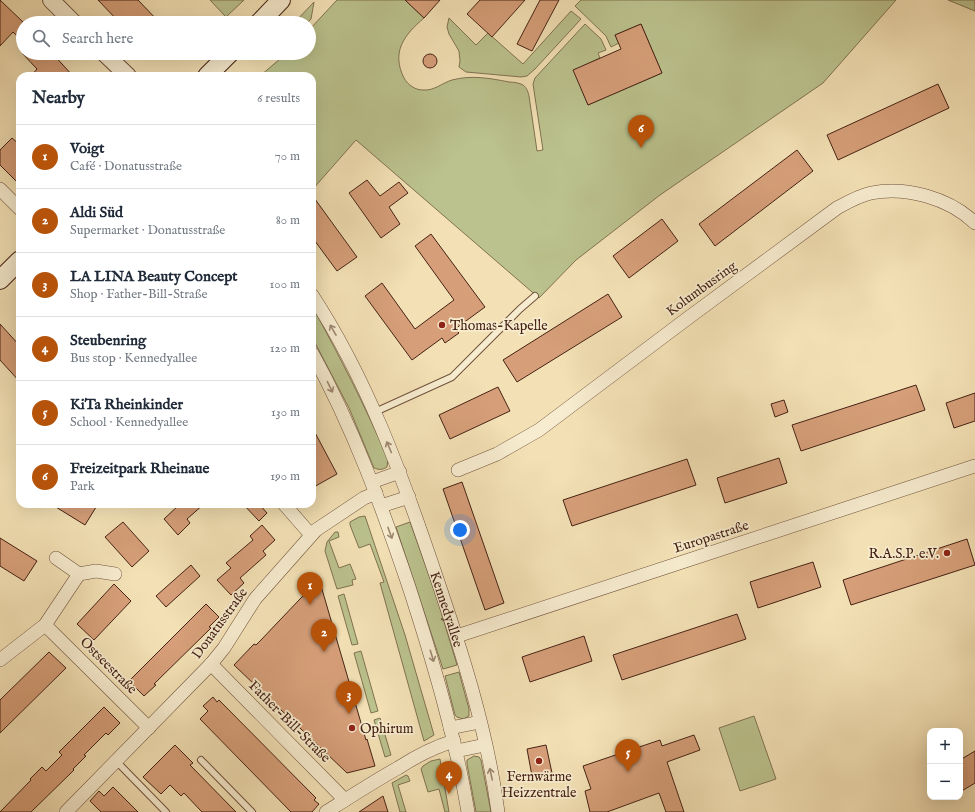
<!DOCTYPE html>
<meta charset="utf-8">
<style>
:root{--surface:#fff;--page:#f2f2f3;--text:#1f2937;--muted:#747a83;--line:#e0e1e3;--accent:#b45309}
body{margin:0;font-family:"IM FELL English",serif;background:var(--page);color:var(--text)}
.controls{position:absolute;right:12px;bottom:12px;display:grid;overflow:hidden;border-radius:8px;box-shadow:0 4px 16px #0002}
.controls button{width:36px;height:36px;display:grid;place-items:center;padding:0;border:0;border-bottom:1px solid var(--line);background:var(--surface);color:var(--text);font:20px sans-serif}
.you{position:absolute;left:460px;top:530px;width:14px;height:14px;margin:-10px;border:3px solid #fff;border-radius:50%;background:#1a73e8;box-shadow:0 0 0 6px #1a73e833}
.badge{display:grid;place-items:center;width:26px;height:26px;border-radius:50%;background:var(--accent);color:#fff;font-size:13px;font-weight:700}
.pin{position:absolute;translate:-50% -33px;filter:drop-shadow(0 1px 2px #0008)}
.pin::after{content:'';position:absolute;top:21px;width:14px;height:12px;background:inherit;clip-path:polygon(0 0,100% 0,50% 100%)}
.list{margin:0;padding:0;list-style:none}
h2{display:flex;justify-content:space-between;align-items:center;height:52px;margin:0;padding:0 16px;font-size:17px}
h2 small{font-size:13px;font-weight:400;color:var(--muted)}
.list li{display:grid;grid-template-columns:26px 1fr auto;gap:12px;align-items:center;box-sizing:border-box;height:64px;padding:0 16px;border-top:1px solid var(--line)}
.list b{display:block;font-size:15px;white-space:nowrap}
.list p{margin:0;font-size:13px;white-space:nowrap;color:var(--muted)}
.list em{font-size:13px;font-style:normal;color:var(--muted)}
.icon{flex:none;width:22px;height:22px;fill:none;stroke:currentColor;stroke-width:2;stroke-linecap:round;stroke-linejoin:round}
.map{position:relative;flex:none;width:975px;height:812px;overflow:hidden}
.search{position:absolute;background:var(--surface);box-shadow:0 4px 16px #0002;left:16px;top:16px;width:300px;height:44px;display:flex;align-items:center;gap:10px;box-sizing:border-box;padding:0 14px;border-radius:22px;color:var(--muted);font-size:15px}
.panel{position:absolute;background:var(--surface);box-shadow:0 4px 16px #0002;left:16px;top:72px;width:300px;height:436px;border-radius:12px}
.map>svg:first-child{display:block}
</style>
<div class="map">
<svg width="975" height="812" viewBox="0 0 975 812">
<rect width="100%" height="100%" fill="#f3e1b5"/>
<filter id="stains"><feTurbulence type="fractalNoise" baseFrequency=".005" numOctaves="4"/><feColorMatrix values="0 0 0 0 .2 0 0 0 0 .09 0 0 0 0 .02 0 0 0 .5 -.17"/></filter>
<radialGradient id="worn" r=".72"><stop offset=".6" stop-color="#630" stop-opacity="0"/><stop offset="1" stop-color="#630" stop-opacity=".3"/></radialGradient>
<path fill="#bbc28d" stroke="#807251" d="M210,0H244L226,17Z
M337,0H405L424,18C404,35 391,52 404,78C408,85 415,90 423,90C434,91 442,83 452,80C471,75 489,78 509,82C513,82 520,83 523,85C527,88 528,92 529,96L537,151L543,150L533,84L535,78L585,24L601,39L606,50L598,53L600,58L574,70L588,105L662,73L641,24L615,35L619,43L611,47L606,36L575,6L581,0H896L823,83L660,195L576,260L539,298L356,140L312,190V76H260L287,53H309V30Z
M948,0H975V11Z
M314,2L311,19L307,23H294Z
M571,11L581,19L535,69L527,76L521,77L466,72L459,67L460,61L459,51L449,34L447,27L449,18L476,45L488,33L523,64Z
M312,306C340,357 365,406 388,459L387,467C382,470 379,470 374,468L349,408L312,337Z
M365,516L405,635L434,735L424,741L380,583L384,582L370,544L359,548L350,525V522L359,517Z
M410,522L437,598L457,665L443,669L396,527Z
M335,532H338L339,537L329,541L339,568L350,564L356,579L352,580L353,585L337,589L325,551L327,542Z
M344,594L358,644L352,645L338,596Z
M361,651L378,711L371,713L354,653Z
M459,672L469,709V716L463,719L457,717L455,715L445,676Z
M754,716L776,779L740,791L719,728Z
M380,718L391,755L385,757L374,720Z
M474,756L479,757L481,760L491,812H476L467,764V760Z
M440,759L449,812H445L439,789L428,792L421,769L423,766L431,761Z
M406,775L408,776L410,781L398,785L406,812H400L392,783Z"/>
<path fill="#d69f79" stroke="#462215" d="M0,0L23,22V42L13,32L0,46Z
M98,0H138L160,23H120Z
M405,0H440L424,18Z
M480,0H525L492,37L467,14Z
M540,0H559L532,51L517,44Z
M641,24L662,73L588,105L573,70L621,49L615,35Z
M22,53H52L73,76H31L37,69Z
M423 61a7 7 0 1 1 14 0a7 7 0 1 1-14 0Z
M938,84L949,108L838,160L827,135Z
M12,138L20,145V185L0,165V150Z
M797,150L813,171L715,246L699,224Z
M367,180L380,196L399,182L408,193L389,207L400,224L381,238L349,193Z
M312,195L357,257L337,271L312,237Z
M662,219L678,241L629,278L613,256Z
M431,234L485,307L455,329L459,333L445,343L442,338L412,360L365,296L382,283L415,329L454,300L415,246Z
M608,294L622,317L517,382L503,360Z
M0,324L20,346V382L0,360Z
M916,385L925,410L801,451L792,425Z
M498,387L510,411L450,439L439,415Z
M975,393V421L954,428L946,403Z
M784,400L788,412L775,417L771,404Z
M312,427L337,474L312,488Z
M779,458L787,483L725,503L717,478Z
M687,459L696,485L572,526L563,500Z
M462,482L504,603L485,610L443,489Z
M51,504H98L85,525Z
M180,504H204L187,519L190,523L178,535L164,519Z
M243,504H259L267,513L259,521Z
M123,522L149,551L132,567L105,537Z
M262,525L275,540L263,551L266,555L240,578L244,583L231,595L217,580L231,568L226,563L253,540L250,536Z
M0,538L37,561L24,581L0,566Z
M967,539L975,565L851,605L843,580Z
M813,562L821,587L758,608L750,582Z
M191,565L200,576L166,607L156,596Z
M319,579L366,740L367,739L375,766L347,773L234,665L254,644L256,645L260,641Z
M114,584L131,601L94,640L77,624Z
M206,604L219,617L209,627L211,628L154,684L156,685L144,696L129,681Z
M737,614L746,639L622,680L613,655Z
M584,636L592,661L530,682L522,657Z
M49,652L66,668L0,733V700Z
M213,697L217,702L219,700L316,798L314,800L319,804L312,812H291L200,719L208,711L203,706Z
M104,707L120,723L108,735L106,733L84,755L86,756L73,769L74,770L31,812H0L31,780L30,779L42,767L46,771L62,755L59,752Z
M694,735L700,750L667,762L684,812H666L659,793L607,812H590L585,791L591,789L583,766L660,740L662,746Z
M175,745L193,763L190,765L236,812H202L184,793L181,796L170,785L161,794L143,777Z
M546,745L552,773L532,776L527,749Z
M975,751V783L960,792V760Z
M113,787L138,812H101L90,801L99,791L104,796Z
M383,796L388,812H359Z"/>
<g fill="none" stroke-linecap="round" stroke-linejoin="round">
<defs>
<path id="service" d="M375,412L452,377L520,309L535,296
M201,760L252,812
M116,761L166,812"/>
<g id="minor">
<path d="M0,189L20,209"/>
<path id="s1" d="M312,295C367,379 402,475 434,570C461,649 487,729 498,812"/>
<path d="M312,353C353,427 382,507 409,587C433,661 455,735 468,812"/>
<path d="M458,470L497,454L539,430L688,318L837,208C848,202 858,196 871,193C906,186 949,198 975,223"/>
<path d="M372,482L400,472"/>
<path d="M284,504L311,535"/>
<path d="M381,506L409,497"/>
<path d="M79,574L96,571L115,574"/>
<path d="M45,625L149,728"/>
<path d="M457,636L975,466"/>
<path d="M0,660L45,625L79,574L56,558"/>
<path d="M211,664L345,800"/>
<path d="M450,728L480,722"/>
<path d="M456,751L485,745"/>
<path d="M66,812L211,664L224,648L255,599L316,530L364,498L376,493"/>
<path d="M326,812C350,797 373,782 398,768C415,757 434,747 454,741"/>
</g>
<path id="tertiary" d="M51,0L74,23
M104,53L128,76"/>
<path id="secondary" d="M259,23L281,0
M207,76L230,53
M0,280L20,260"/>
</defs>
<use href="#service" stroke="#71523d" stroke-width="8"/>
<use href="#minor" stroke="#71523d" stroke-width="14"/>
<use href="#tertiary" stroke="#71523d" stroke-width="18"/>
<use href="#secondary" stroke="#462215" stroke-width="20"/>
<use href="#service" stroke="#f7eccf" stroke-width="6"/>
<use href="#minor" stroke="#f7eccf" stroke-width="13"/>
<use href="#tertiary" stroke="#f7eccf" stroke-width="16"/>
<use href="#secondary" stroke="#f7eccf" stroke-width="18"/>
</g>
<defs><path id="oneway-shaft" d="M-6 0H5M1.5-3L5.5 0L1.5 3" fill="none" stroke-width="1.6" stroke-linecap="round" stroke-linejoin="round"/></defs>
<g stroke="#9e8772">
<use href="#oneway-shaft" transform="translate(333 330) rotate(-120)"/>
<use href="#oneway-shaft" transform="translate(330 387) rotate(64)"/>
<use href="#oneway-shaft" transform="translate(389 447) rotate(-113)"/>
<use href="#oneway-shaft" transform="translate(390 533) rotate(70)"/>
<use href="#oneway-shaft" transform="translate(432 656) rotate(73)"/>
<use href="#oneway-shaft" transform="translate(491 774) rotate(-102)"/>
</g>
<g fill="#8f2418" stroke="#f7eccf" stroke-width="1.5">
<circle cx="442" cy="325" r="4"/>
<circle cx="947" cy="553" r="4"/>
<circle cx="352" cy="728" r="4"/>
<circle cx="539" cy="761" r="4"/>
</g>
<g text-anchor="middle" stroke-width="3.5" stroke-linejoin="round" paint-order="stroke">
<g font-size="14" fill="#462215" stroke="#f7eccf">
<text transform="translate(701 288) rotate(-36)" y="5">Kolumbusring</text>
<text transform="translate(711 536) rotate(-18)" y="5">Europastraße</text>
<text dy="5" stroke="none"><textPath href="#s1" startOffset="343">Kennedyallee</textPath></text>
<text transform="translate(219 623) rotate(-54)" y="5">Donatusstraße</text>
<text transform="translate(109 665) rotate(45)" y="5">Ostseestraße</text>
<text transform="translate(290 721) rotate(45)" y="5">Father-Bill-Straße</text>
</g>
<g font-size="14" fill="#462215" stroke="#f7eccf" text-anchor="start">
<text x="450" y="330">Thomas-Kapelle</text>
<text x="939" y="558" text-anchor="end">R.A.S.P. e.V.</text>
<text x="360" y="733">Ophirum</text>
<text x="539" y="781" text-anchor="middle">Fernwärme<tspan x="539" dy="16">Heizzentrale</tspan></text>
</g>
</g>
<rect width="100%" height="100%" filter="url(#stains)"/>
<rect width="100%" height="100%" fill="url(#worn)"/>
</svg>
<div class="controls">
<button>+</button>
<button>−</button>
</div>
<div class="you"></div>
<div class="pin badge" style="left:310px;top:605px">1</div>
<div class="pin badge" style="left:324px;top:652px">2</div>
<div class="pin badge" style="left:349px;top:714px">3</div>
<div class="pin badge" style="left:449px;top:794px">4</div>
<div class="pin badge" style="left:628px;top:772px">5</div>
<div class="pin badge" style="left:641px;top:148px">6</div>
<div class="search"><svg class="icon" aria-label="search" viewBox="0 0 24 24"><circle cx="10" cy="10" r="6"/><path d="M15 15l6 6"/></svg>Search here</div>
<section class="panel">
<h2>Nearby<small>6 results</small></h2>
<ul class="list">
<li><span class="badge">1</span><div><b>Voigt</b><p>Café · Donatusstraße</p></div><em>70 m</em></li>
<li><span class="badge">2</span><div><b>Aldi Süd</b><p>Supermarket · Donatusstraße</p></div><em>80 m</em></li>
<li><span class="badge">3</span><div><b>LA LINA Beauty Concept</b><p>Shop · Father-Bill-Straße</p></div><em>100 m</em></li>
<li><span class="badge">4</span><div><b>Steubenring</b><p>Bus stop · Kennedyallee</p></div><em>120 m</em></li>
<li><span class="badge">5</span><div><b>KiTa Rheinkinder</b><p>School · Kennedyallee</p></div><em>130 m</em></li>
<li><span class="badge">6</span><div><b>Freizeitpark Rheinaue</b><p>Park</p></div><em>190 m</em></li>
</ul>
</section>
</div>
